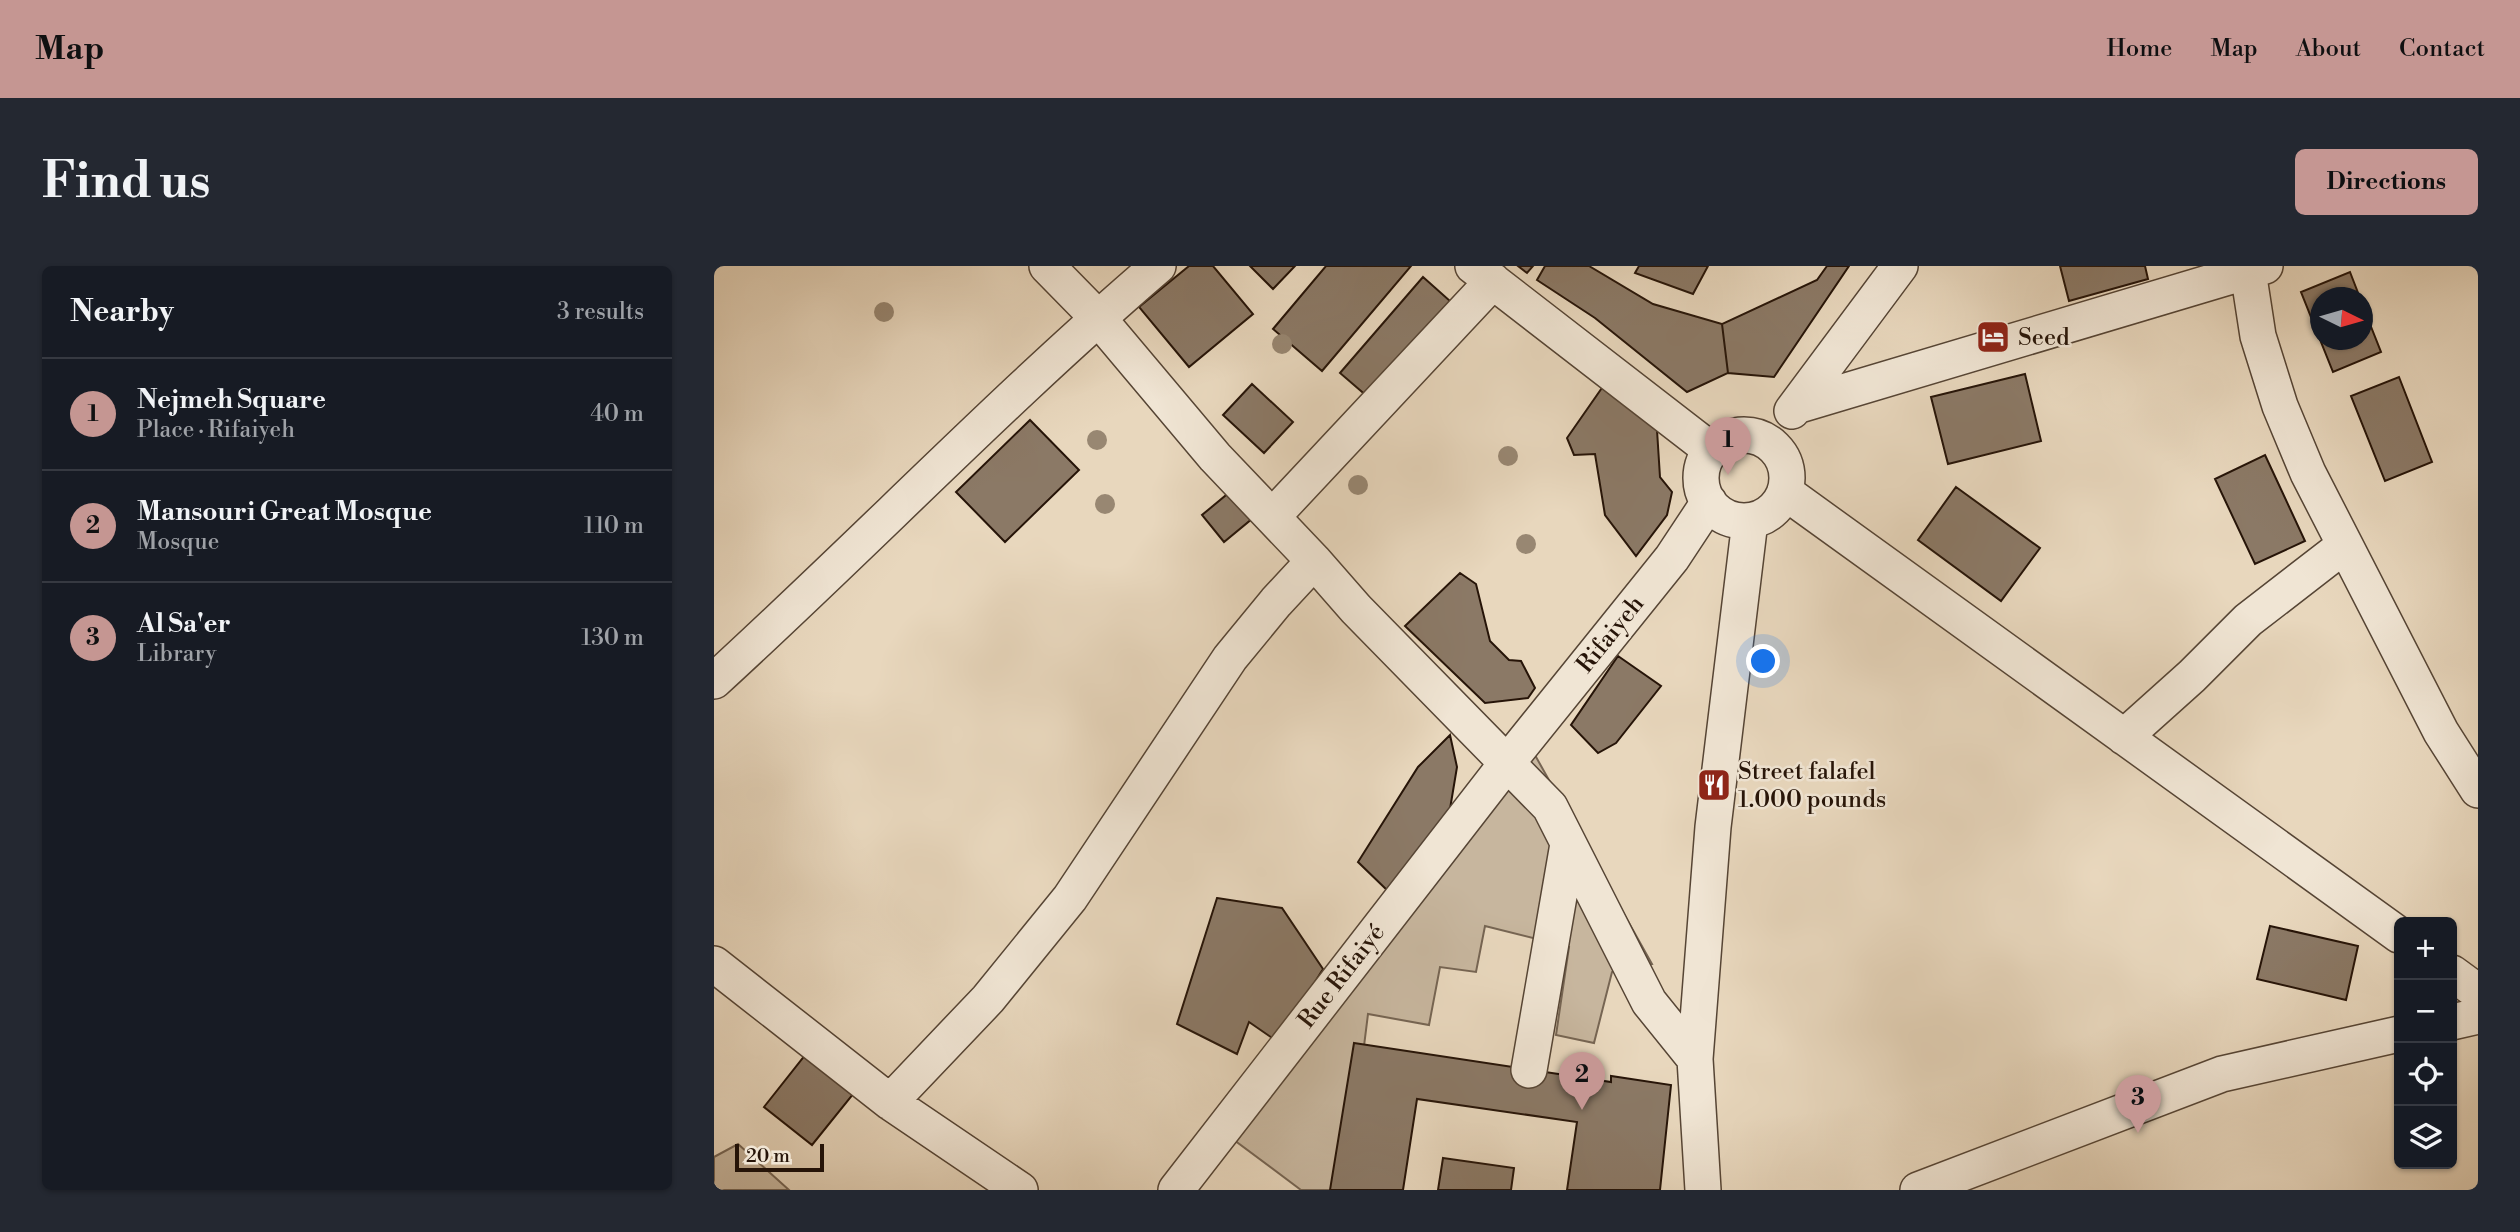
<!DOCTYPE html>
<meta charset="utf-8">
<style>
:root{--surface:#171b24;--page:#242831;--text:#f1f3f6;--muted:#9ea1a6;--line:#363941;--accent:#c59692}
body{margin:0;font-family:"Libre Bodoni",serif;background:var(--page);color:var(--text)}
.controls{position:absolute;right:21px;bottom:21px;display:grid;overflow:hidden;border-radius:10px;box-shadow:0 2px 5px #0004}
.controls button{width:63px;height:63px;display:grid;place-items:center;padding:0;border:0;border-bottom:2px solid var(--line);background:var(--surface);color:var(--text);font:35px sans-serif}
.compass{position:absolute;left:1596px;top:21px;width:63px;height:63px;border-radius:50%;background:var(--surface);box-shadow:0 2px 5px #0004;rotate:95deg}
.scale{position:absolute;left:21px;bottom:18px;width:89px;box-sizing:border-box;padding-left:7px;border:4px solid #261408;border-top:0;font-size:19px;line-height:24px;white-space:nowrap;color:#261408;-webkit-text-stroke:5px #f0e5d4;paint-order:stroke}
.you{position:absolute;left:1050px;top:396px;width:24px;height:24px;margin:-18px;border:5px solid #fff;border-radius:50%;background:#1a73e8;box-shadow:0 0 0 10px #1a73e833}
.badge{display:grid;place-items:center;width:46px;height:46px;border-radius:50%;background:var(--accent);color:#111;font-size:23px;font-weight:700}
.pin{position:absolute;translate:-50% -58px;filter:drop-shadow(0 2px 4px #0008)}
.pin::after{content:'';position:absolute;top:37px;width:24px;height:21px;background:inherit;clip-path:polygon(0 0,100% 0,50% 100%)}
.list{margin:0;padding:0;list-style:none}
h2{display:flex;justify-content:space-between;align-items:center;height:91px;margin:0;padding:0 28px;font-size:30px}
h2 small{font-size:23px;font-weight:400;color:var(--muted)}
.list li{display:grid;grid-template-columns:46px 1fr auto;gap:21px;align-items:center;box-sizing:border-box;height:112px;padding:0 28px;border-top:2px solid var(--line)}
.list b{display:block;font-size:26px;white-space:nowrap}
.list p{margin:0;font-size:23px;white-space:nowrap;color:var(--muted)}
.list em{font-size:23px;font-style:normal;color:var(--muted)}
.icon{flex:none;width:38px;height:38px;fill:none;stroke:currentColor;stroke-width:2;stroke-linecap:round;stroke-linejoin:round}
.map{position:relative;flex:none;width:1764px;height:924px;overflow:hidden;border-radius:10px}
header{display:flex;align-items:center;gap:42px;box-sizing:border-box;height:98px;padding:0 35px;background:var(--accent);color:#111}
header strong{font-size:33px}
nav{display:flex;gap:38px;margin-inline-start:auto;font-size:24px}
.intro{display:flex;align-items:center;justify-content:space-between;box-sizing:border-box;height:168px;padding:0 42px}
h1{margin:0;font-size:49px}
.button{padding:18px 32px;border-radius:10px;background:var(--accent);color:#111;font-size:24px;font-weight:700}
main{display:flex;gap:42px;padding:0 42px}
aside{flex:1;background:var(--surface);border-radius:10px;box-shadow:0 2px 5px #0004}
.map>svg:first-child{display:block}
</style>
<header>
<strong>Map</strong>
<nav><a>Home</a><a>Map</a><a>About</a><a>Contact</a></nav>
</header>
<div class="intro"><h1>Find us</h1><a class="button">Directions</a></div>
<main>
<aside>
<h2>Nearby<small>3 results</small></h2>
<ul class="list">
<li><span class="badge">1</span><div><b>Nejmeh Square</b><p>Place · Rifaiyeh</p></div><em>40 m</em></li>
<li><span class="badge">2</span><div><b>Mansouri Great Mosque</b><p>Mosque</p></div><em>110 m</em></li>
<li><span class="badge">3</span><div><b>Al Sa'er</b><p>Library</p></div><em>130 m</em></li>
</ul>
</aside>
<div class="map">
<svg width="1764" height="924" viewBox="0 0 1764 924">
<rect width="100%" height="100%" fill="#e8d7bd"/>
<filter id="stains"><feTurbulence type="fractalNoise" baseFrequency=".00286" numOctaves="4"/><feColorMatrix values="0 0 0 0 .2 0 0 0 0 .09 0 0 0 0 .02 0 0 0 .5 -.17"/></filter>
<radialGradient id="worn" r=".72"><stop offset=".6" stop-color="#630" stop-opacity="0"/><stop offset="1" stop-color="#630" stop-opacity=".3"/></radialGradient>
<path fill="#c7b69e" stroke="#766553" stroke-width="2" d="M817,482L938,698L898,706L880,777L842,769L855,681L771,660L762,706L726,701L715,759L654,748L632,924H587L516,871Z
M24,878L75,924H0V891Z"/>
<path fill="#8b7966" stroke="#261408" stroke-width="2" d="M475,0H499L539,48L475,101L425,41Z
M536,0H581L559,23Z
M612,0H697L608,105L559,63Z
M804,0H819L813,7Z
M831,0H875L939,38L1008,58L1014,107L973,126L881,52L823,14Z
M925,0H994L979,28L921,7Z
M1113,0H1135L1060,111L1014,107L1008,58L1103,14Z
M1346,0H1431L1434,13L1355,35Z
M1636,6L1646,32H1606V74H1648V38L1667,86L1619,106L1587,26Z
M709,11L736,35L654,131L626,107Z
M1311,108L1327,175L1234,198L1217,131Z
M1685,111L1718,196L1671,215L1637,130Z
M538,118L579,156L550,187L509,149Z
M890,119L943,164L946,211L958,226L953,249L922,290L891,249L881,188L860,189L853,172Z
M316,154L365,204L291,276L242,226Z
M1551,189L1591,275L1541,298L1501,213Z
M1242,221L1326,282L1287,335L1204,274Z
M517,225L539,252L510,276L488,249Z
M746,307L762,318L776,375L795,394L807,395L821,422L814,432L771,437L691,360Z
M904,390L947,420L902,477L884,487L857,459Z
M736,469L743,501L734,555L676,627L644,596L704,501Z
M503,632L568,642L609,703L564,776L535,756L523,788L463,758Z
M1556,660L1644,680L1632,734L1543,713Z
M640,777L897,816V810L957,819L946,924H853L863,856L703,833L689,924H616Z
M92,788L140,827L98,879L50,841Z
M729,892L800,902L797,924H724Z"/>
<g fill="none" stroke-linecap="round" stroke-linejoin="round">
<defs>
<path id="street" d="M333,0L384,52L501,191L600,295L642,343L836,541L935,736L981,793
M759,0L997,184
M1534,5L1544,70L1566,140L1594,207L1727,466L1764,524
M1082,140L1551,0
M1078,145L1186,0
M987 212a43 43 0 1 1 86 0a43 43 0 1 1-86 0Z
M1071,226L1685,669
M558,251L779,15
M0,415C150,278 290,132 444,0
M1410,471L1478,410L1534,354L1631,279
M0,698L176,836L306,924
M1738,707L1764,726
M1738,756L1764,750
M815,804L854,578
M176,836L274,733L356,632L516,392L562,336L600,295
M462,924L793,497L958,292L995,236
M989,924L981,793L999,561L1036,255
M1204,924L1508,808L1685,768"/>
</defs>
<use href="#street" stroke="#564535" stroke-width="38"/>
<use href="#street" stroke="#f0e5d4" stroke-width="35"/>
</g>
<g fill="#988772">
<circle cx="170" cy="46" r="10"/>
<circle cx="568" cy="78" r="10"/>
<circle cx="383" cy="174" r="10"/>
<circle cx="794" cy="190" r="10"/>
<circle cx="644" cy="219" r="10"/>
<circle cx="391" cy="238" r="10"/>
<circle cx="812" cy="278" r="10"/>
</g>
<defs>
<symbol id="hotel-square" viewBox="-11 -11 22 22"><rect x="-9" y="-9" width="18" height="18" rx="4" fill="#8f2418" stroke="#f0e5d4"/><path d="M-6-4.5h1.5V1H6V5H4.5V3h-9V5H-6ZM-4 0a1.8 1.8 0 1 1 3.6 0ZM.5 0V-2.5h3Q6-2.5 6 0Z" fill="#fff"/></symbol>
<symbol id="restaurant-square" viewBox="-11 -11 22 22"><rect x="-9" y="-9" width="18" height="18" rx="4" fill="#8f2418" stroke="#f0e5d4"/><path d="M-5-6h1v4h1v-4h1v4h1v-4h1v5L-1.5 .5V6h-2V.5L-5-1ZM5-6V6H3V1.5H1.5Q1.5-4 5-6Z" fill="#fff"/></symbol>
</defs>
<g fill-rule="evenodd">
<use href="#hotel-square" x="1260" y="52" width="38" height="38"/>
<use href="#restaurant-square" x="981" y="500" width="38" height="38"/>
</g>
<g text-anchor="middle" stroke-width="5" stroke-linejoin="round" paint-order="stroke">
<g font-size="24" fill="#261408" stroke="#f0e5d4" text-anchor="start">
<text x="1304" y="79">Seed</text>
<text x="1024" y="513">Street falafel<tspan x="1024" dy="28">1.000 pounds</tspan></text>
</g>
<g font-size="24" fill="#261408" stroke="#f0e5d4">
<text transform="translate(896 368) rotate(-51)" y="8">Rifaiyeh</text>
<text transform="translate(627 710) rotate(-52)" y="8">Rue Rifaiyé</text>
</g>
</g>
<rect width="100%" height="100%" filter="url(#stains)"/>
<rect width="100%" height="100%" fill="url(#worn)"/>
</svg>
<div class="controls">
<button>+</button>
<button>−</button>
<button><svg class="icon" aria-label="locate" viewBox="0 0 24 24"><circle cx="12" cy="12" r="6"/><path d="M12 2v4M12 18v4M2 12h4M18 12h4"/></svg></button>
<button><svg class="icon" aria-label="layers" viewBox="0 0 24 24"><path d="M12 4l9 5-9 5-9-5zM3 14l9 5 9-5"/></svg></button>
</div>
<svg class="compass" viewBox="-18 -18 36 36"><path d="M0-13l5 13h-10z" fill="#e53935"/><path d="M0 13l5-13h-10z" fill="#9ea1a6"/></svg>
<div class="scale">20 m</div>
<div class="you"></div>
<div class="pin badge" style="left:1014px;top:209px">1</div>
<div class="pin badge" style="left:868px;top:844px">2</div>
<div class="pin badge" style="left:1424px;top:867px">3</div>
</div>
</main>
